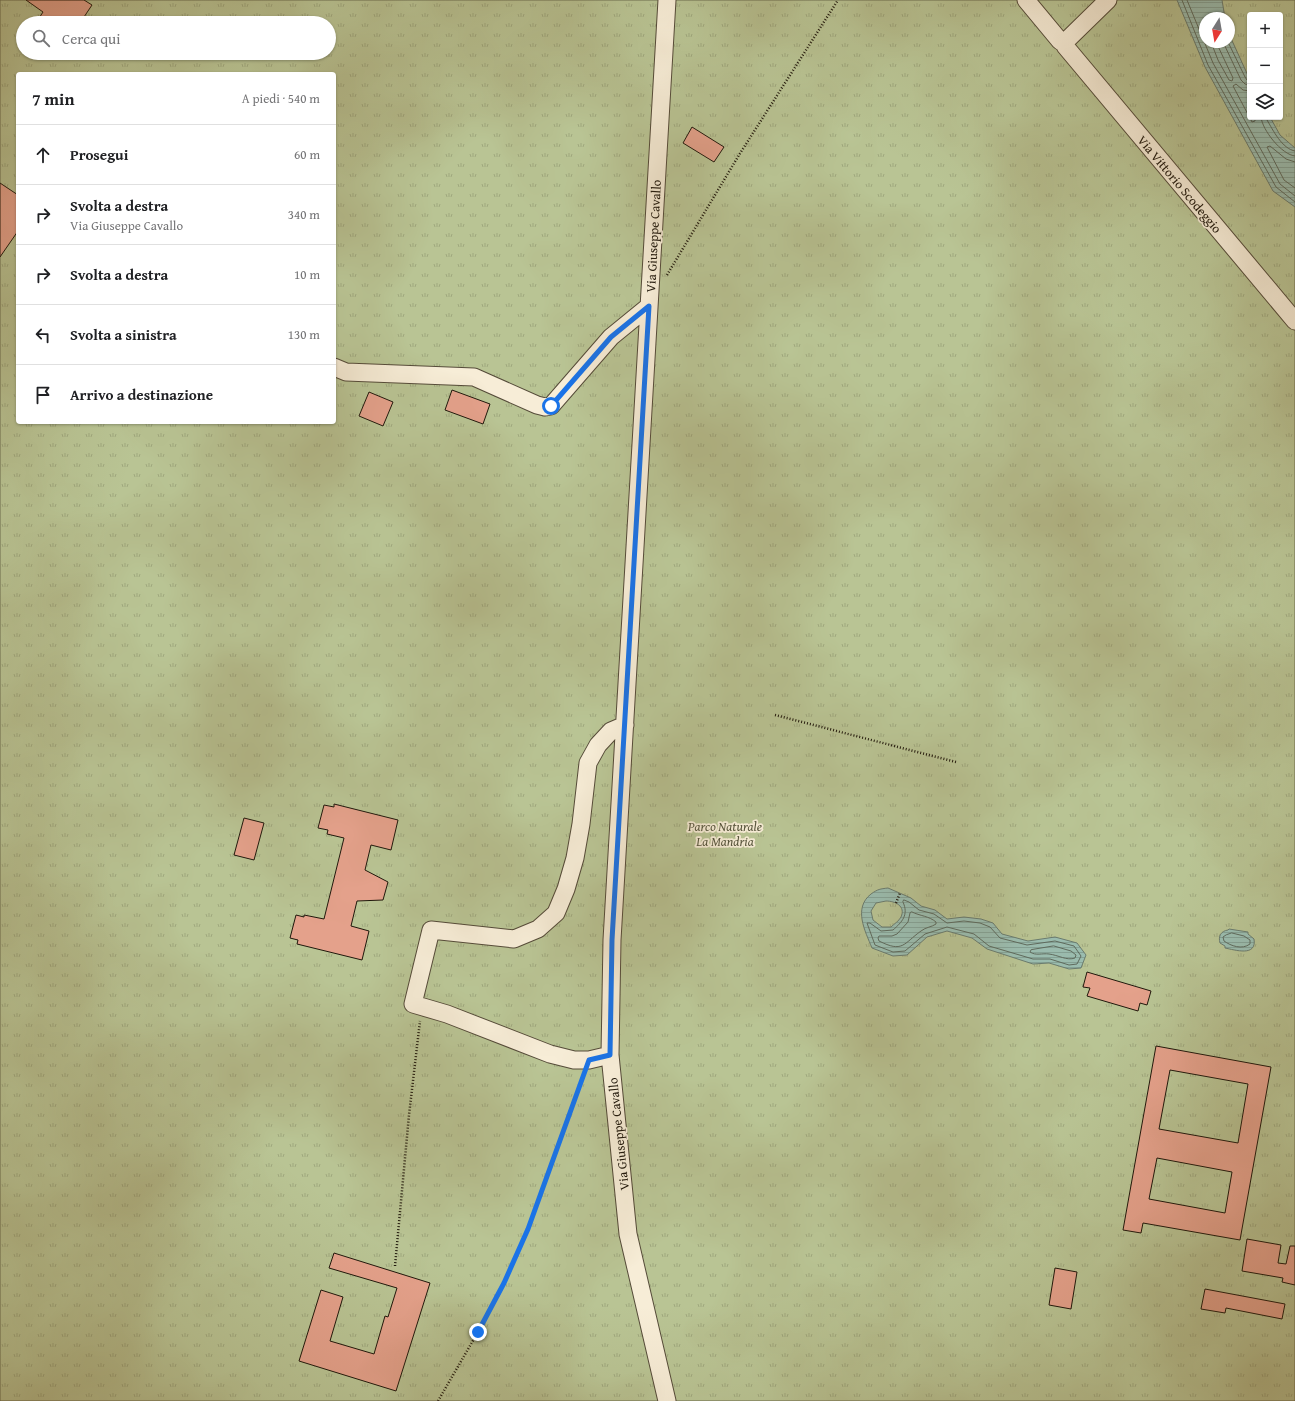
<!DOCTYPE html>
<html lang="it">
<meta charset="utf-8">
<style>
:root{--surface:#fff;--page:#f6f6f6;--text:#202124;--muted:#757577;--line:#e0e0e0}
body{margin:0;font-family:"Gentium Book Plus",serif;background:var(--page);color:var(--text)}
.controls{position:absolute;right:12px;top:12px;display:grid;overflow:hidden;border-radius:4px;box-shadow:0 1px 3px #0004}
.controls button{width:36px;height:36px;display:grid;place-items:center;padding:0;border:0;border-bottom:1px solid var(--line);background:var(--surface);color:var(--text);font:20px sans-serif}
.compass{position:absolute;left:1199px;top:12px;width:36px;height:36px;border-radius:50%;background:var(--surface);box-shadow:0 1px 3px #0004;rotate:191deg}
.stop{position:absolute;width:12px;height:12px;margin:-9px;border:3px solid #1a73e8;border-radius:50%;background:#fff}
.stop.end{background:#1a73e8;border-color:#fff;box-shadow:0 1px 4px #0008}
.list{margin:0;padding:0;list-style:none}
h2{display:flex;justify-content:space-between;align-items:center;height:52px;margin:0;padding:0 16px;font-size:17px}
h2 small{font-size:13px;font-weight:400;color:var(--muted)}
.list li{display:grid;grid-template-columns:26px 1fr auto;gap:12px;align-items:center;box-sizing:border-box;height:60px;padding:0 16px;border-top:1px solid var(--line)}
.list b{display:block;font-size:15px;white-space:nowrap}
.list p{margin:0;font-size:13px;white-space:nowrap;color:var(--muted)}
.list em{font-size:13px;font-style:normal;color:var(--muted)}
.icon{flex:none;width:22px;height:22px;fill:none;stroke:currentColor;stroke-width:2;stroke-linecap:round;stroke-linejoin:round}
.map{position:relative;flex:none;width:1295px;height:1401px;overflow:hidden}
.search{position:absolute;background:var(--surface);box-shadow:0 1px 3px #0004;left:16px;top:16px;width:320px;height:44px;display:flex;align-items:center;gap:10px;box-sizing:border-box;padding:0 14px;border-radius:22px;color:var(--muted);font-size:15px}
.panel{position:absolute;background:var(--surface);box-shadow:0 1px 3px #0004;left:16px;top:72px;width:320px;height:352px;border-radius:4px}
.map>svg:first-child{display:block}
</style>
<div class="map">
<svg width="1295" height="1401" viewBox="0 0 1295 1401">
<defs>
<pattern id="grass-tufts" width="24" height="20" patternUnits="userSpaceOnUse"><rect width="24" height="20" fill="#b9c494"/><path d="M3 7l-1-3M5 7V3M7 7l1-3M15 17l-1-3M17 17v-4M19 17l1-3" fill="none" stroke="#9fa87e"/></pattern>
<pattern id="water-rules" width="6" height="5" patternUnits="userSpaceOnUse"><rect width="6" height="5" fill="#9bbeb1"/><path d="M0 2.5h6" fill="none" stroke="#85a397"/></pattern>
</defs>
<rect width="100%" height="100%" fill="#f3e3c1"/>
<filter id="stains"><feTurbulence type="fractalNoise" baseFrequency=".005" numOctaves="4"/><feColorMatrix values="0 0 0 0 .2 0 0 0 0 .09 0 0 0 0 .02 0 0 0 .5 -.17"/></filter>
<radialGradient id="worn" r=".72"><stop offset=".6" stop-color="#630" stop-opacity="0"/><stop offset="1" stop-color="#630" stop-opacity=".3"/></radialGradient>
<path fill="url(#grass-tufts)" stroke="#6c6e50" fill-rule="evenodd" d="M0,0H1295V1401H0ZM1250,15H1280V117H1250ZM1205,18H1229V42H1205ZM23,23H329V53H23ZM18,74H334V422H18Z"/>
<path fill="url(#water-rules)" stroke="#6a7c6f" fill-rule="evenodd" d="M1177,0H1222L1225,18H1205V42H1229V34L1250,80V117H1270L1280,135L1295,148V207L1273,191L1205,67Z
M888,888L911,898L921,906L935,910L947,919L964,917L981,919L993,923L1002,934L1028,941L1055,937L1077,943L1086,955L1081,968L1069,969L1049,963L1033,964L987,949L972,938L947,931L927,937L907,955L893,956L872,948C865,931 853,908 871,894C878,889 880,889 888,888ZM886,901C895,901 906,906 901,917C899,921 894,924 891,927H882L873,920L871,911L876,903Z
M1229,929L1248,932V934L1254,939C1257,957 1235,950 1225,948V946L1220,943C1218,936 1221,931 1228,930Z"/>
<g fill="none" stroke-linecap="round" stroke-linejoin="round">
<path stroke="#5e6b5e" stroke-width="1" d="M1182,0L1208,65L1276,187L1295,202
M1187,0L1213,63L1280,184L1295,196
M1211,42L1218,60L1229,80L1232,81L1233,78L1216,42
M1223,42L1241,80L1245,84L1250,85
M1228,42L1245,77L1247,80H1250
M1250,91L1243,90L1236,84L1233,86L1252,122L1255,121V117
M1261,117C1262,130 1282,155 1295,156
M1267,117V120C1273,130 1282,149 1295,151
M1295,162L1286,159L1270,146L1267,147L1284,180L1295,188
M904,900L909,902L919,910L934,914L947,923L964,921L980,923L990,927L1000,938L1027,945L1055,941L1074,946L1081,956L1077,964L1069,965L1050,959H1033L989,946L974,934L947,927L925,934L905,951L893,952L875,945L867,923H870L881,931L893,930C902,922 909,915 903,902Z
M912,912C920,916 929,916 936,922V924C932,927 926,927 921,931C903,944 903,953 879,941L878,938L879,936H892L897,934L908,922L910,913Z
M1232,933L1244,936L1250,940V944C1242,950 1231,946 1224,941L1223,937L1226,935Z
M1054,946L1071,951L1076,955L1075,958C1067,961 1058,955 1049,954C1042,953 1036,956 1030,952L1031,950Z"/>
</g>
<path fill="#e4a18b" stroke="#20180c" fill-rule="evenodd" d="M26,0H84L92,5L80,23H36L43,12Z
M692,127L724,147L714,162L683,143Z
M0,183L18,195V231L0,257Z
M452,390L490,404L483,424L445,410Z
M369,392L393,402L383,426L359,416Z
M334,804L398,820L391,850L371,845L365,870L388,882L383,900L357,901L351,926L369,931L362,960L297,944L298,940L290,938L296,915L304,917V915L324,919L344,838L327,834L328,830L318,828L324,805L334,807Z
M244,818L264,823L254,860L234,855Z
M1087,972L1151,991L1147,1005L1140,1003L1138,1011L1087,996L1090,988L1083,987Z
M1156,1046L1271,1067L1240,1240L1143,1223L1141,1233L1123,1230ZM1170,1070L1248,1084L1238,1143L1159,1129ZM1157,1158L1232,1172L1225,1213L1149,1199Z
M1247,1239L1281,1245L1278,1263L1286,1264L1290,1246H1295V1285L1282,1282L1283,1278L1242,1271Z
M334,1253L430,1283L396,1391L299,1361L321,1290L343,1297L330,1341L374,1354L385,1316L388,1317L397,1288L329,1268Z
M1055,1268L1077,1272L1071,1309L1049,1305Z
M1205,1289L1285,1304L1282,1319L1226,1308L1225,1313L1201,1309Z"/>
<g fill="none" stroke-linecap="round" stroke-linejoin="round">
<defs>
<path id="minor" d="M667,0L612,940L610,1055L628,1234L667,1401
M1026,0L1060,41
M1066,41L1108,0
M1065,46L1295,321
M334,367L346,372L474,377L537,405L545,407L551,406L611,337L649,306
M610,1055L589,1060H574L550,1054L447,1014L413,1004L431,930L514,939L538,929L556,913L566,889L575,858L581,824L588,763L598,745L611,731L625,725"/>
</defs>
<use href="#minor" stroke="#554b39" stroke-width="19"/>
<path stroke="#20180c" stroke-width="2.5" stroke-dasharray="1 2" stroke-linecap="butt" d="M667,275L739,155L838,0
M775,715L956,762
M896,903L900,893
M395,1266L409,1115L420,1021
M438,1401L478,1332L504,1283L528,1229L583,1076"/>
<use href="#minor" stroke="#f7edd7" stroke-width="17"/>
</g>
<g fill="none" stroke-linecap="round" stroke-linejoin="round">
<path stroke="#1a73e8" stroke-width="5" d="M478,1332L504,1283L528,1229L589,1060L610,1055L612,940L649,306L611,337L551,406"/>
</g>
<g text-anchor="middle" stroke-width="3.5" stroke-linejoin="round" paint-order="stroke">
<g font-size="13" fill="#20180c" stroke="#f7edd7">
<text transform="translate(1180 184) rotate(50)" y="5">Via Vittorio Scodeggio</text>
<text transform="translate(653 236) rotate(-87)" y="5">Via Giuseppe Cavallo</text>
<text transform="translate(618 1134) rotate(-96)" y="5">Via Giuseppe Cavallo</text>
</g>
<g font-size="13" font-style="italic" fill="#56543c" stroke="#f7edd7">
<text x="725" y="831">Parco Naturale<tspan x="725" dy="15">La Mandria</tspan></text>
</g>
</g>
<rect width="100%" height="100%" filter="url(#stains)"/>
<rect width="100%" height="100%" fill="url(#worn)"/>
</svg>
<div class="controls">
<button>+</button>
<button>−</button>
<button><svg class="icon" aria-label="layers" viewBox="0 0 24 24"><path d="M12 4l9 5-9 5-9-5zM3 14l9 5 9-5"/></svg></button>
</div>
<svg class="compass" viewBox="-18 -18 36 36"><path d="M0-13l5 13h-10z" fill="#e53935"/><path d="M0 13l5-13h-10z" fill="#757577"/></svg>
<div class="stop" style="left:551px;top:406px"></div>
<div class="stop end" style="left:478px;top:1332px"></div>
<div class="search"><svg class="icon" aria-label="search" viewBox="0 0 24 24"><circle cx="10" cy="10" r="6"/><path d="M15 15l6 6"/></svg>Cerca qui</div>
<section class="panel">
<h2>7 min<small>A piedi · 540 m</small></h2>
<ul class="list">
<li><svg class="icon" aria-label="ahead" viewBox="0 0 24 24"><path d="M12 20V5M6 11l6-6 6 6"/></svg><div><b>Prosegui</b></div><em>60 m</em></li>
<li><svg class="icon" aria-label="right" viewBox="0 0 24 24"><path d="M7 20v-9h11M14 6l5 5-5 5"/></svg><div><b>Svolta a destra</b><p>Via Giuseppe Cavallo</p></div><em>340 m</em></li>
<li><svg class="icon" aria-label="right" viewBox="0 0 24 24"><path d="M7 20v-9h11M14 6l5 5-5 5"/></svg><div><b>Svolta a destra</b></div><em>10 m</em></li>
<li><svg class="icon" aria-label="left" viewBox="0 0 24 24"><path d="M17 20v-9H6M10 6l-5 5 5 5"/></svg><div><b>Svolta a sinistra</b></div><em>130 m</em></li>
<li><svg class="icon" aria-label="arrive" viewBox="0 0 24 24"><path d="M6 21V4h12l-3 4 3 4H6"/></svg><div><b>Arrivo a destinazione</b></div></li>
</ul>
</section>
</div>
